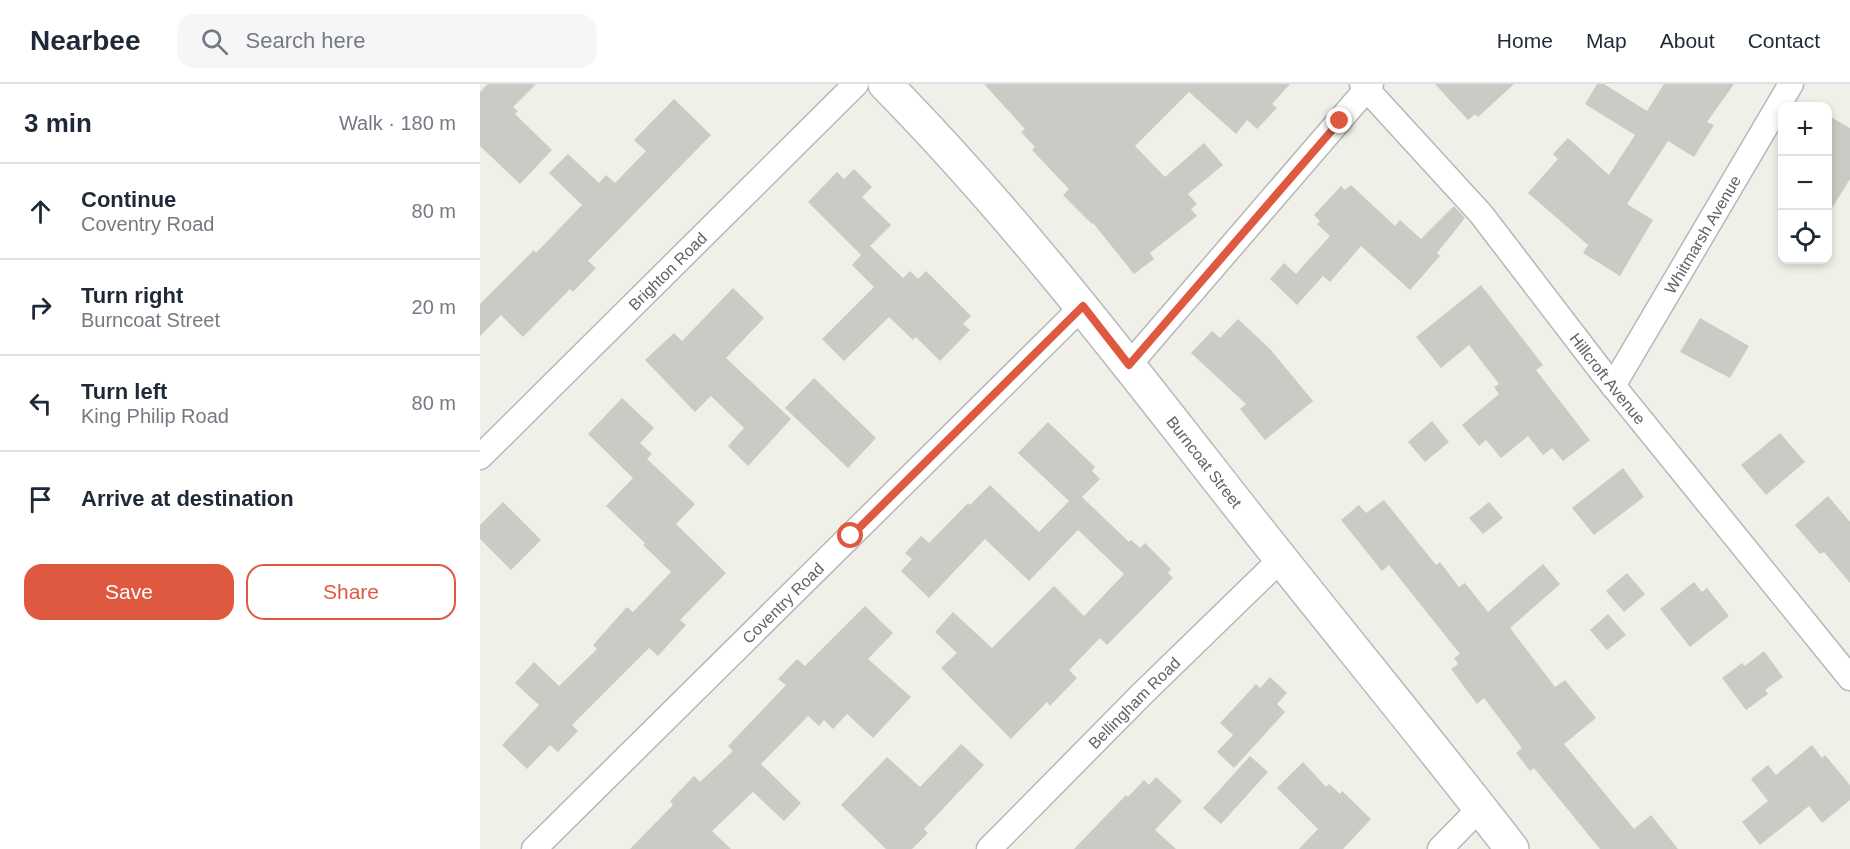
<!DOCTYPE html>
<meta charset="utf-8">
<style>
:root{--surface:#fff;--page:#f6f6f7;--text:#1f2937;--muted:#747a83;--line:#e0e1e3;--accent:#df5940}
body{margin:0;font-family:Arial,sans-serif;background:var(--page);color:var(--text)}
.controls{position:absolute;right:18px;top:18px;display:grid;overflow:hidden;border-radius:12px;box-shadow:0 3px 9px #0003}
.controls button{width:54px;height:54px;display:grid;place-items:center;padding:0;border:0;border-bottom:2px solid var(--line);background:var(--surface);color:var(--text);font:30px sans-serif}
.stop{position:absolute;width:18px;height:18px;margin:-14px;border:4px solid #df5940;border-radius:50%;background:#fff}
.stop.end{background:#df5940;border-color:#fff;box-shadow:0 2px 6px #0008}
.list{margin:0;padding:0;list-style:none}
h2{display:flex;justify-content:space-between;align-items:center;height:78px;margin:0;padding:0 24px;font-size:26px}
h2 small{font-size:20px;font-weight:400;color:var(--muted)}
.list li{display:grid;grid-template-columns:39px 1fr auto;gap:18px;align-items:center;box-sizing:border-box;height:96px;padding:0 24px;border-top:2px solid var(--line)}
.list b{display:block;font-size:22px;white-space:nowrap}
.list p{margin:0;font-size:20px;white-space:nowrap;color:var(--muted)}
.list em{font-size:20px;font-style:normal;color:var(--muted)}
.actions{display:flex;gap:12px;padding:18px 24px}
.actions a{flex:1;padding:14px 0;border:2px solid var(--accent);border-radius:18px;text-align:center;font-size:21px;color:var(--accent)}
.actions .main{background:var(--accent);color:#fff}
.icon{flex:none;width:33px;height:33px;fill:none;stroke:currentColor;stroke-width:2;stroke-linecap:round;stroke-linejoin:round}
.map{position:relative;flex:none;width:1370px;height:765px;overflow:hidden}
header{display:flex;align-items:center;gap:36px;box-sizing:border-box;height:84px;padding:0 30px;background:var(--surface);border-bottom:2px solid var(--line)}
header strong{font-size:28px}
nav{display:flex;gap:33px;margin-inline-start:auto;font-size:21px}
.search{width:420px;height:54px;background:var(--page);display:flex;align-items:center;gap:15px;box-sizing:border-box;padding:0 21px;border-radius:18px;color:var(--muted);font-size:22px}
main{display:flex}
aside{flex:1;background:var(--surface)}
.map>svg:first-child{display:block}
</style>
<header>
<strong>Nearbee</strong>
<div class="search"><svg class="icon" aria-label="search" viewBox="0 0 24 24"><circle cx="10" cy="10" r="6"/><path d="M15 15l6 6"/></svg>Search here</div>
<nav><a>Home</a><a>Map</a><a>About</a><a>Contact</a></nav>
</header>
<main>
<aside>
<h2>3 min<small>Walk · 180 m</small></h2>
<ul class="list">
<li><svg class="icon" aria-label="ahead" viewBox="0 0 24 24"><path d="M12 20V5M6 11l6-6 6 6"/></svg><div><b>Continue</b><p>Coventry Road</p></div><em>80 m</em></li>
<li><svg class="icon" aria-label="right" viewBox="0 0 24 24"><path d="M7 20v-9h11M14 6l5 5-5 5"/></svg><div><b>Turn right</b><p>Burncoat Street</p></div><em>20 m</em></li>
<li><svg class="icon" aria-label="left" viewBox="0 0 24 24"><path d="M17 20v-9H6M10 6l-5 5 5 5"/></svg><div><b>Turn left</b><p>King Philip Road</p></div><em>80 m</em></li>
<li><svg class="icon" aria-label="arrive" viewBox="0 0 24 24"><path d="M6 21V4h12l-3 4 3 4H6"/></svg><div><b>Arrive at destination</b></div></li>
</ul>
<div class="actions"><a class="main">Save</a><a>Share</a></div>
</aside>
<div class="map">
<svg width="1370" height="765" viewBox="0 0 1370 765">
<rect width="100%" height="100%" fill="#f0efe8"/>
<path fill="#cccac4" d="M8,0H56L33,23L38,27L35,30L72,66L40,100L0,62V8Z
M504,0H810L792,20L797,24L777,45L767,36L756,50L709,8L655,62L685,93L724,59L743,81L708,110L717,120L711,125L717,132L670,169L674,175L654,190L613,139L612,140L583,111L589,105L552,66L555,63L541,48L545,45Z
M955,0H1034L998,33L995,30L988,36Z
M1117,0H1124L1167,27L1184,0H1254L1227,38L1234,41L1214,73L1188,57L1147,120L1173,136L1140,192L1103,169L1108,161L1048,109L1078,75L1073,70L1088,54L1129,91L1155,51L1105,20Z
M194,15L231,51L108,177L116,184L93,208L90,205L43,253L21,231L0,252V220L54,166L56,169L102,121L69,89L88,70L119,99L126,91L135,99L166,67L154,56Z
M1347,31L1370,44V95L1347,132Z
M374,85L392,103L382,113L411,141L390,162L423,194L430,187L438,195L446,187L491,232L483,240L490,246L460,277L436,253L433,256L409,233L364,277L342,255L394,203L372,181L381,171L328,118L357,88L364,95Z
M871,101L915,142L920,136L941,155L974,122L985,134L957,169L960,172L930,206L881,162L850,198L843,192L817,221L790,195L804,179L816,190L850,152L837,140L840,137L834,131L861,102L865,106Z
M1001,201L1063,281L1056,286L1110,356L1083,377L1072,364L1063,371L1048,352L1021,374L1006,356L999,362L982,341L1019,310L1014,303L1019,300L989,261L961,284L936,253Z
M253,204L284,234L246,274L311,335L268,382L248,362L264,344L231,312L215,328L165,276L194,249L202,257Z
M1220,234L1269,262L1250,294L1200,268Z
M758,235L790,265L833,317L785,356L760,325L766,320L711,269L732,247L740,254Z
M334,294L396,354L368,384L305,324Z
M142,314L174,344L160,359L172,370L167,375L215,420L196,440L246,489L200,536L206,541L178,572L169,564L92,641L98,647L78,668L70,661L47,685L22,661L59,621L35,599L54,578L79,602L117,565L113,561L147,523L153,528L191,488L163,461L165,459L126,422L153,394L108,350Z
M952,337L969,358L945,378L928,358Z
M568,338L615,383L612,387L620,395L602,413L649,458L651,456L660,464L665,459L691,485L688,489L693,494L627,561L620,554L589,586L597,594L570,622L567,618L531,655L461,584L477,569L455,548L473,528L512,564L574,502L604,532L644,490L598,446L549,497L505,455L449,514L421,487L432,475L425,469L441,452L449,459L488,419L490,421L510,401L559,448L589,417L538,369Z
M1300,349L1325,378L1286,411L1261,381Z
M1143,384L1164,413L1114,451L1092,424Z
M1348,412L1370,438V499L1344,468L1340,470L1315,441Z
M904,416L956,481L960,478L979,503L985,499L1008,528L1063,480L1080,500L1030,544L1075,603L1085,596L1116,634L1084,660L1154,745L1171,731L1198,765H1120L1054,684L1050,687L1036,669L1042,664L1004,614L997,620L971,585L978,580L974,574L980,570L909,481L902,487L861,436L879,421L886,429Z
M23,418L61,456L31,486L0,455V441Z
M1009,418L1023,434L1003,450L989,434Z
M1147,489L1165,510L1144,528L1126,507Z
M1214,498L1222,508L1227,504L1249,532L1210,563L1180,525Z
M385,522L413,549L388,575L431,613L393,654L367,630L353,645L344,636L339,642L328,632L281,680L321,719L304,737L273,708L232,747L251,765H150L193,721L190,717L214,692L220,698L253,667L248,662L306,601L298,595L317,575L325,582Z
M1128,530L1146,551L1127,566L1110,546Z
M1284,567L1303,593L1285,606L1288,610L1266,626L1242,594L1262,579L1265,582Z
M790,593L807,609L797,620L805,628L754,684L737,668L753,651L740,639L776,600L780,604Z
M481,660L504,681L444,745L448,749L432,765H406L361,721L407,673L440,703Z
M1332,661L1342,674L1345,671L1370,701V716L1342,739L1329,722L1280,761L1262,738L1288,717L1271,695L1288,681L1296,691Z
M770,672L788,688L741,740L723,724Z
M823,678L846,703L849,700L860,710L862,707L891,735L863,765H819L838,745L797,704Z
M676,693L702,717L675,746L696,765H594L646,711L648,713L664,696L669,701Z"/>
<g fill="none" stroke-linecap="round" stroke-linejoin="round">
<defs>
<g id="street">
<path id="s1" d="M882,0L1001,130L1122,288L1370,594"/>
<path d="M649,281L891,0"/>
<path id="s2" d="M1133,302L1311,0"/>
<path id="s3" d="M0,373L376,0"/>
<path id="s4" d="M54,765L603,222"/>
<path id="s5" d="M509,765L663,609L801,475"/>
<path d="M960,765L1000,724"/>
</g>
<g id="secondary">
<path id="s6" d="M405,0C527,124 634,262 741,399C837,522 937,642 1032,765"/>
</g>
</defs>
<use href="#street" stroke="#b5b7bb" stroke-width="27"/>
<use href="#secondary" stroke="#b6b9be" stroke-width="36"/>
<use href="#street" stroke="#fff" stroke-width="24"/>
<use href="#secondary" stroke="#fff" stroke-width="33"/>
</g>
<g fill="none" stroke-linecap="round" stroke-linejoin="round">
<path stroke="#df5940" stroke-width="8" d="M371,452L603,222L649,281L860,37"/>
</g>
<g text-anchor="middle" stroke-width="5" stroke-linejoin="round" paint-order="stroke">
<g font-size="16" fill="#5f6267" stroke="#fff">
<text dy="6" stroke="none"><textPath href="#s2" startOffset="176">Whitmarsh Avenue</textPath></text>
<text dy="6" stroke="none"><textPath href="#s3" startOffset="264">Brighton Road</textPath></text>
<text dy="6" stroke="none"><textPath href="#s1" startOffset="384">Hillcroft Avenue</textPath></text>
<text dy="6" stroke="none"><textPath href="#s6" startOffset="495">Burncoat Street</textPath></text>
<text dy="6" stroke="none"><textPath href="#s4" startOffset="350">Coventry Road</textPath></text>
<text dy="6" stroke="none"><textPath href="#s5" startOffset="206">Bellingham Road</textPath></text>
</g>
</g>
</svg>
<div class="controls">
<button>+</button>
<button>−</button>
<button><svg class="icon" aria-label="locate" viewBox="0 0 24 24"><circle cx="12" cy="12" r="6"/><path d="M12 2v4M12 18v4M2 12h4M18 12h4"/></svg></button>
</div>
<div class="stop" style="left:371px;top:452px"></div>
<div class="stop end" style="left:860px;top:37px"></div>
</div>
</main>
